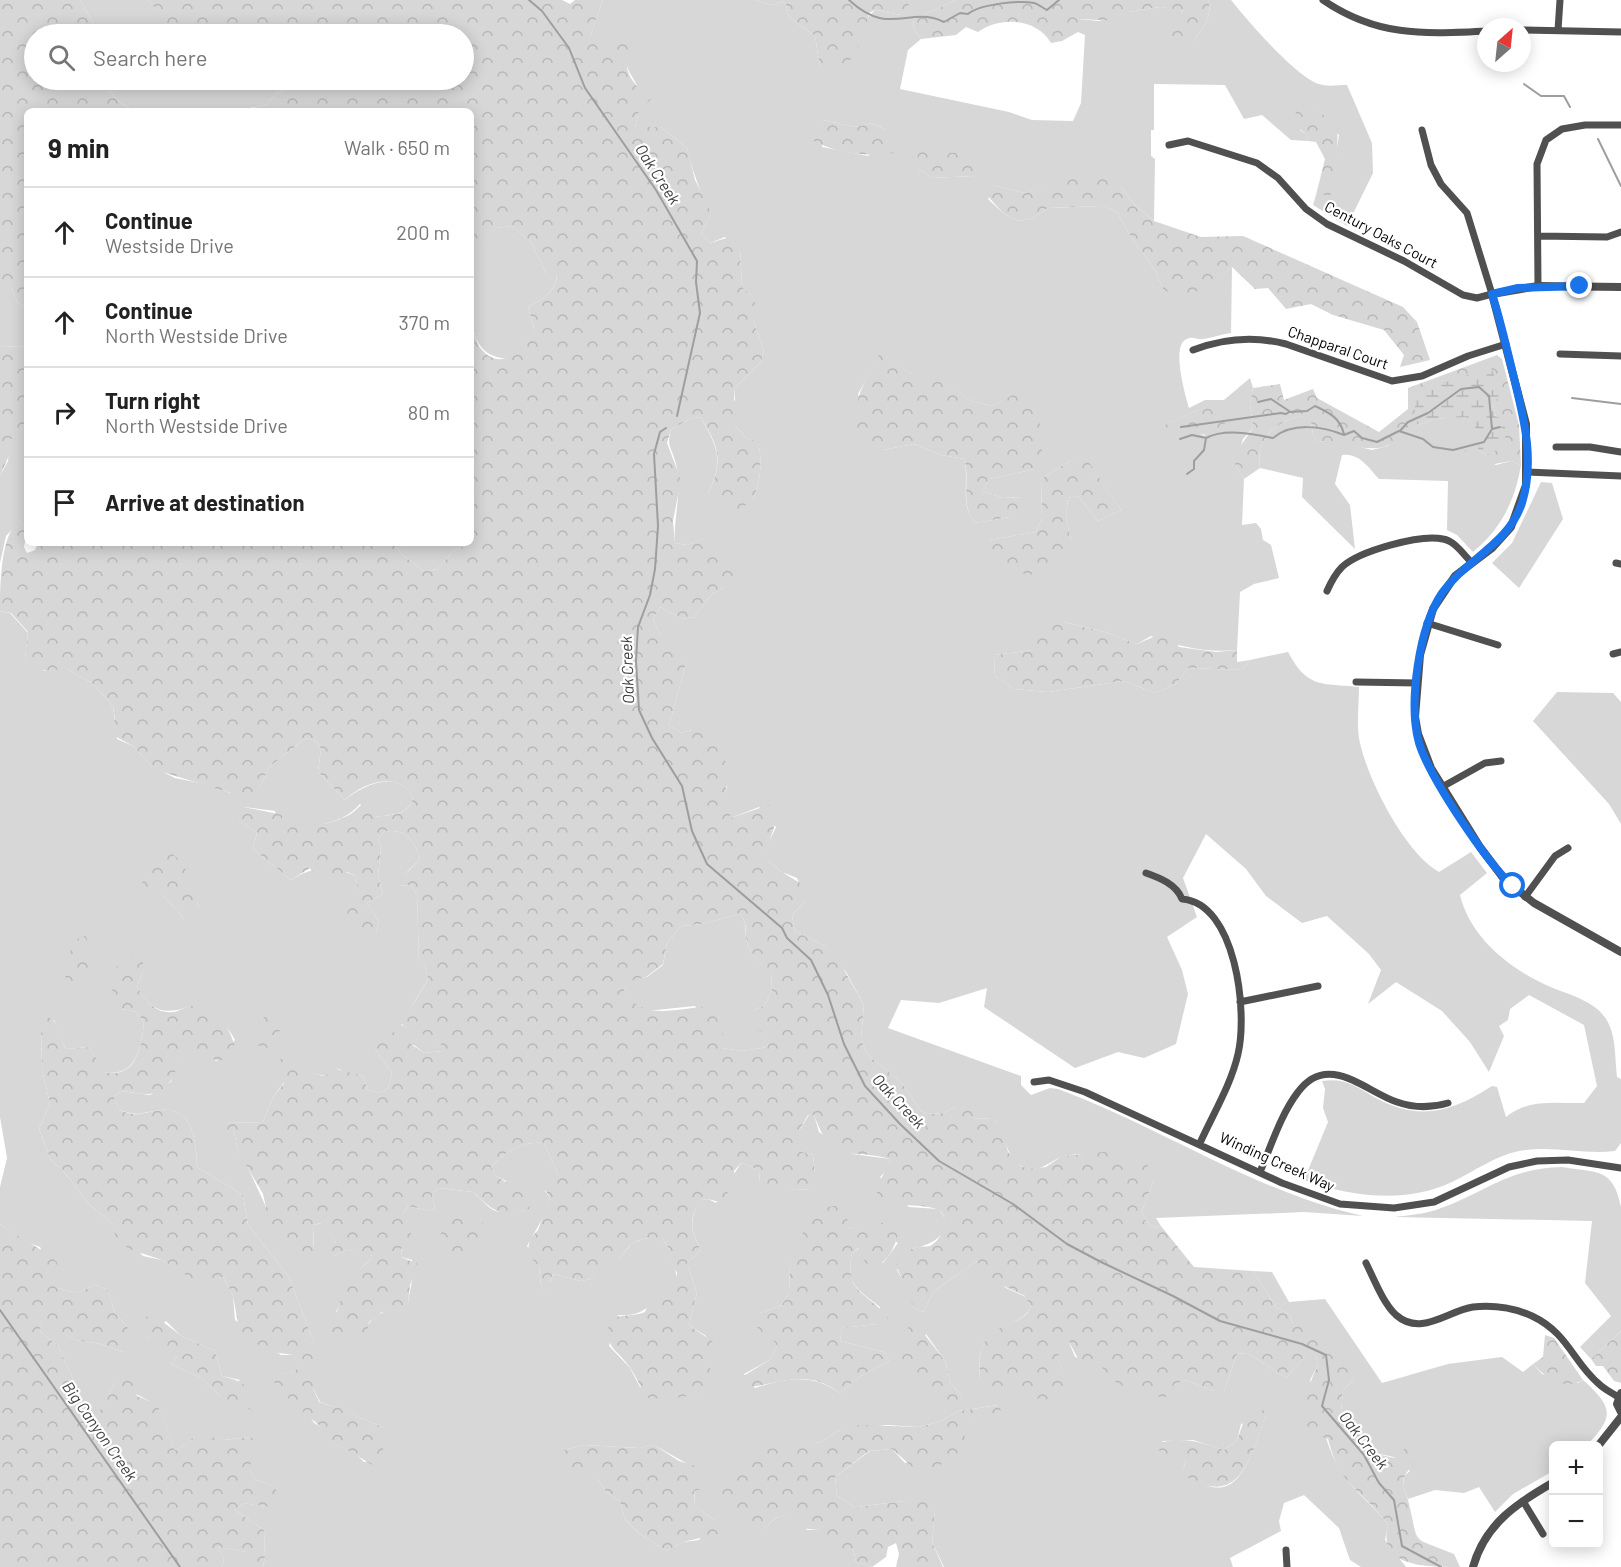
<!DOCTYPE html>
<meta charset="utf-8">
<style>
:root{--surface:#fff;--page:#f6f6f6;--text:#222;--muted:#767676;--line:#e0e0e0}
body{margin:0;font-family:Barlow,sans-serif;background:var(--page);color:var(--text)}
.controls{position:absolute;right:18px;bottom:18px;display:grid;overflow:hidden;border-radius:9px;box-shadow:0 3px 15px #0003}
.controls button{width:54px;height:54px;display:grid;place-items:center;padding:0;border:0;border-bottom:2px solid var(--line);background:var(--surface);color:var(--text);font:30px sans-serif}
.compass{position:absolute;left:1477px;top:18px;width:54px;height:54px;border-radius:50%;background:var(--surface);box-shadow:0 3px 15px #0003;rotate:27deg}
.stop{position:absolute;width:18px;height:18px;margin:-14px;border:4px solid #1a73e8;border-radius:50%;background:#fff}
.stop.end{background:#1a73e8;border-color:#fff;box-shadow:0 2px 6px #0008}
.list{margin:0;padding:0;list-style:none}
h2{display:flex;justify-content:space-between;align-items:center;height:78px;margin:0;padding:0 24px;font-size:26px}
h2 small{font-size:20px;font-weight:400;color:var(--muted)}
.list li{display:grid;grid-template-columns:39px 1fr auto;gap:18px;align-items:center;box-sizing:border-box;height:90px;padding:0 24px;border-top:2px solid var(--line)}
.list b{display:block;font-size:22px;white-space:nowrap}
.list p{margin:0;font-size:20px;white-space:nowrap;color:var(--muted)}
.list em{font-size:20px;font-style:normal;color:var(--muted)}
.icon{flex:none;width:33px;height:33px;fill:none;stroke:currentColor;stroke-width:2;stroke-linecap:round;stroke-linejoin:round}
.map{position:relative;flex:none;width:1621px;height:1567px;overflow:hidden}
.search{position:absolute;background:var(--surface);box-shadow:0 3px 15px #0003;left:24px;top:24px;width:450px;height:66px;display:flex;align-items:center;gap:15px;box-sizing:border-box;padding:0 21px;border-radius:33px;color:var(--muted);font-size:22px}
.panel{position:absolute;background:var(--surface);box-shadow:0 3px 15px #0003;left:24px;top:108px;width:450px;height:438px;border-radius:9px}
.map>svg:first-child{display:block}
</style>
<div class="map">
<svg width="1621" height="1567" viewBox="0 0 1621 1567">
<defs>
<pattern id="forest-crowns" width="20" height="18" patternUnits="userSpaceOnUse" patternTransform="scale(1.5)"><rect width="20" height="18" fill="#d7d7d7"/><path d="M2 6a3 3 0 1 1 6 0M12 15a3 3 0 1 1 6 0" fill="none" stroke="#b7b7b7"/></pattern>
<pattern id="wetland-marsh" width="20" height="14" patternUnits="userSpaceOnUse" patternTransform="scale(1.5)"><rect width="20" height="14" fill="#d7d7d7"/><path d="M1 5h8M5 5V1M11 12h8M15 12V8" fill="none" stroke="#b7b7b7"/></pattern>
</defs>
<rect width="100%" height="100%" fill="#fff"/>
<path fill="#d7d7d7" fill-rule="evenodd" d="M80,0H148L166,20L150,34H99Z
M603,0H755L771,5L785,1L789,17L815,36L820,67L875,10L901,15L910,1L908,0H956L914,19L913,28L921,39L908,50L900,89L1009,112L1032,120L1073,121L1081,103L1085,35L1078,32V19L1099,21L1129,12L1160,7L1183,9L1181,14L1194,41C1202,29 1214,14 1208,0H1231C1248,21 1295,76 1319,84C1326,87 1339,85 1347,85L1372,143L1373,173L1347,226L1313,205L1316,195H1330L1339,135L1316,109L1300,130L1307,135L1308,141L1291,140L1262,115L1244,119L1225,85L1154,84V130H1151V156L1155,159L1154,221L1135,205L1121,187L1046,186L1024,193L994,185L988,199L1003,213L1018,221L1031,219L1048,208L1103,206L1117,212L1129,234L1155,270L1163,289L1221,275L1232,267L1231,333C1222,334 1212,338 1203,339C1196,340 1192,335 1185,340C1172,348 1185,395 1189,408L1205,400H1224L1250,378L1253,388L1250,404L1253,428L1243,439L1235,465L1244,479L1242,525L1256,523L1261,529L1263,540L1271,545L1279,578L1254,584L1240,592L1237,650C1206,653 1180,647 1151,636L1137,644L1105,632L1064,622L1032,650L995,655L994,675L1014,689L1048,692L1124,681L1155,693L1176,684L1188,668L1242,670L1250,660L1288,652C1308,689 1321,683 1359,687C1359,705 1356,726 1360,743C1368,780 1405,853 1439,872L1471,852L1487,873L1460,895C1470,937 1509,968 1546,985C1568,995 1601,1001 1610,1027C1616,1041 1615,1061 1617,1077L1621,1079V1143L1615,1151C1584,1155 1551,1145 1519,1151C1495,1156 1473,1172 1452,1182C1405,1204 1352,1197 1304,1180L1328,1122L1323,1108L1325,1089L1322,1081C1345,1078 1355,1086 1374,1097C1419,1122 1452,1112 1492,1086L1497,1087L1506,1117C1530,1098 1555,1104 1584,1103L1597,1086L1584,1025L1529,995L1510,1009L1508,1020L1499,1026L1504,1036L1489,1072L1470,1042L1442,1011L1396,982L1368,1004L1381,970L1369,954L1327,916L1302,923L1266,896L1246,869L1206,834L1183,878L1197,917L1167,937L1182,970L1188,994L1176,1044L1144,1058L1118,1052L1075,1068L984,1007L987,988L939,1003L901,1000L888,1028L1021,1076V1085L1031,1095L1050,1088L1058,1089C1161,1127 1255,1192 1363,1216L1304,1212L1156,1218L1161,1226L1155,1228L1145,1220L1142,1211L1154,1179C1125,1166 1098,1149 1065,1156C1050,1159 1040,1176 1022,1166C1004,1157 1008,1135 994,1119L973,1118L956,1106L944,1113L927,1114L921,1111L901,1082L867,1054L861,1039L864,1005L846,972L825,946L795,931L792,915L806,901L797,878L782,872L768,861L766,848L776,827L759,807L731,818L724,796L727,787L692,730L681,733L669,725L686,664L660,634L653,620L660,607L682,619L694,617L712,594L725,587L703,539L687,545L675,543C673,517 683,491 676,464C672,447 666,448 671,429L694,417L701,418C719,449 723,461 708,494L753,500C760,481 763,463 758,443L746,438L735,425V388L761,362L764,350L753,320L751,295L742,287L740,249L725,237L710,243L701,233L710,218C703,194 692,173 687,148L661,127H635C638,116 642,99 638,88C633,75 628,75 625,57L601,53L591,34ZM823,120L855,127L872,123L886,130L868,156L822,147ZM946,153H962L973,176L932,178L919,169ZM880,354L912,374L933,375L971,401L992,406L1026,389L1035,469L989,479L983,491L1002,498L1023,497L1010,517L975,523C959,505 970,480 964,459L941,455L914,444L883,450L858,394ZM1198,410L1205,436L1172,422ZM1084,456L1121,510L1098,521L1078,496L1068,498L1066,518L1071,539L989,540L1036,532L1042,518L1041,479L1070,461Z
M103,80H303L275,94L267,105C225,114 180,111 136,111C120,105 111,95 103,80Z
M512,226L531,242L546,274L557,273C556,292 543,299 528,307L535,332L522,349L509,359C472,357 471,327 471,296C471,287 469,276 471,268C474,253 487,239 497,228Z
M5,285L12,288L17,302L27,308V346L0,347V286Z
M1300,416L1311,421L1313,435L1317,441L1344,443L1372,450L1388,446L1418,425L1436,419L1466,416L1478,431V450H1466L1496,465L1511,461L1521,465C1515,501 1501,529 1473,552L1457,535L1447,530L1448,481L1379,479C1369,468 1359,452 1342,455L1335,484L1350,505L1355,549L1302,497L1303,478L1260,468C1255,440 1274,423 1300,416Z
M25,428H27V530L20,521L6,536L0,563V476L8,461L10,440Z
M1541,482L1552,483L1563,519L1519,588L1492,563L1512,543Z
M393,543H467V545L452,552L438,569L424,571L404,556Z
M0,611L10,613L28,633L25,658L44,671L53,668L67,669L93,684L113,706L117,739L133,746L151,766L175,778L209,785L230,793L259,789L269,767L306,738L316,741L321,749L318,772L345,800C364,784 400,769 413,798C408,816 389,815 374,817L360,804C340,827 311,824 285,833L277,829L275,811L244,807L239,821L257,833L253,849L291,880C311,866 333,866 356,876L357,888L348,918L354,925L376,932L379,922L367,903L383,894L378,876L381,847L378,840L384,832C403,827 416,840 420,859L408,871L399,886L411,885L417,895L419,962L425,967L428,979L401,1025L419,1030L442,1043V1051L424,1053L414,1045L375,1049L392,1073L388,1088L380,1093L368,1090L363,1076L346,1073L339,1069L326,1076L308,1073L280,1077L284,1082L273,1097L263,1122L224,1123L234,1132L238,1151L244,1159L266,1207L314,1247L313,1225L322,1223L336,1243L334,1256L347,1250L371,1252L372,1258C349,1277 348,1288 336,1312L367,1328C372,1313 394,1308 408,1303C410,1287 415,1276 412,1260L401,1257L403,1214L408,1206L429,1211L435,1208L432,1194L439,1188L473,1192C497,1214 489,1213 524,1211L506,1181L496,1176L491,1167C507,1151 521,1141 544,1143L558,1174L545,1191L550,1198L545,1214L527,1246L539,1266L541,1286L546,1292L553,1274L581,1281L591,1279L596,1271L620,1257L633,1243L643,1239H663L670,1251L678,1281C651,1295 652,1318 618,1315L609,1346L630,1368L640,1387L677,1396L697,1394L711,1374L706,1336L689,1325L697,1293L687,1263L701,1250C690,1230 689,1221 700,1200L708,1199L716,1203L741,1163L759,1170L760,1184L779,1192L794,1189L810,1190L815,1171L813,1155L799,1151V1131L809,1115H814L819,1132L852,1154L890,1159L887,1170L880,1177L909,1207L938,1209C959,1230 933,1245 913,1248L897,1270L910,1293L914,1308L923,1312L934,1291L977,1261L1006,1288L1026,1297L1031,1307C1025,1317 1020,1319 1009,1324C978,1338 979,1351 980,1382L1068,1384L1058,1360V1340H1068L1075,1357L1093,1363L1100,1362L1173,1386L1184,1380L1214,1391H1224L1237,1354L1248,1353L1286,1378L1305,1356H1316L1318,1365L1310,1380C1320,1412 1325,1450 1345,1477C1357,1495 1376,1507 1388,1525L1385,1540L1406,1567H1361L1350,1560L1339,1528L1304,1495L1284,1503L1279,1521L1281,1531L1230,1558L1233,1567H944L932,1542L935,1512L905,1501L855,1507L837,1496L835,1477L870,1451L892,1449L905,1463L961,1445L967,1427L998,1405L959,1411L939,1422L918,1427L887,1425L840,1430L821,1442L802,1445L763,1529L776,1518L793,1512L807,1530H819L853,1548L856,1562L872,1567H263L265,1557L264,1530L235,1510L244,1503L266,1507L273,1485L255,1480L248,1467L250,1437L223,1440L197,1434L187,1444L175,1450L157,1405L115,1383L94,1423L86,1418L78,1390L58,1346L40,1331L42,1320L75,1340L101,1344L122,1352L129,1329L115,1313L108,1290L95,1285L76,1293L59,1288L40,1247L23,1241L0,1224V1187L7,1158L0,1117ZM151,871L192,889L199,908L184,919L164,896L142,882ZM143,971L137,987C151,1011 164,1016 190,1006C211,1015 225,1020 235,1040L217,1061L199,1055L183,1056L175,1067L171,1082L150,1095L121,1091L114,1097L119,1110C140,1116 135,1114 155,1111C193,1103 196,1139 197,1167L243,1195L248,1225L289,1277L313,1340V1388L320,1402L334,1407L348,1405L355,1416L383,1427V1459L364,1462L352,1450L337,1446L326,1430L314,1423L284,1374L301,1368L293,1355H281L235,1320L233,1296L223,1277L199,1282L162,1260L143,1256L114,1225L88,1203L62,1169L51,1161L39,1129L50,1104L42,1070L41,1027L54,1020C60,1030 59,1039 66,1049L89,1047L104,1072C136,1078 141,1048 144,1023L137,1012L122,1009ZM846,1213L847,1229L870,1226L898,1243L883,1263L860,1248L852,1253C846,1285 856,1288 880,1307L877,1324L842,1328L840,1341L884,1352L889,1361L859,1377L840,1393C812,1373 787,1378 755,1388L744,1374L771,1359L777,1346L760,1313L782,1305L789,1292L790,1264ZM166,1321L180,1335L215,1351L222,1376L240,1380L220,1396L201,1378L171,1364L177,1357L168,1349L146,1337ZM926,1334L945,1361L951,1384L961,1394L915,1382L912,1369ZM1266,1416C1255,1439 1245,1501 1206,1485C1198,1481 1190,1475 1182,1471L1186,1461L1162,1441L1193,1440L1224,1450L1237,1440L1241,1424ZM584,1445L640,1448L654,1445L693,1467L695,1506L714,1520L699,1540L683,1542L666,1551L640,1534L625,1519L620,1502L606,1492L595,1475L580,1474L564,1450Z
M1557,692L1613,693L1621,702V824L1609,804L1533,721Z
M741,914C748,928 744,929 747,942C749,954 762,964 771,972L772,990L765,1005L753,1011L758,1030L770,1036L767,1047L741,1051L722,1048L695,1006L646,1011L630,1000L624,990L630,980L647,977L663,965L667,943L681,926L702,924Z
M1562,1167C1597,1173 1613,1167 1621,1207V1331L1591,1359L1580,1347L1611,1316L1585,1283L1592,1221L1395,1217C1409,1215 1424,1214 1436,1210C1484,1194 1507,1168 1562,1167Z
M1253,1271L1272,1272L1289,1302L1325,1299L1382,1383L1448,1364L1502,1357L1523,1372L1533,1364L1542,1374L1578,1383L1583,1380C1613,1407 1615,1416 1587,1445L1554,1446L1553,1471L1513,1494L1495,1512L1479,1487L1464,1493L1435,1490L1408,1499L1403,1486L1404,1476L1410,1471C1406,1467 1401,1460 1396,1458C1387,1454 1378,1456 1370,1448C1357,1437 1355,1420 1341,1412L1343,1391L1353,1379C1344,1348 1324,1330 1293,1324L1290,1315L1276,1307Z
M218,1547L247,1552V1567H222L224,1559Z"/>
<path fill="url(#forest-crowns)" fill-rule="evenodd" d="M0,0H80L99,34H34V80H103C111,95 120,105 136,111H27V308L17,302L12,288L0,286Z
M148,0H562L570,4L575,0H603L591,34L599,43L602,53L625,31L634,42C619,68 629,81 651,99L639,111L635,127H661L687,148L695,180L709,207L710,218L701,233L710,243L733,236L740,249L742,287L751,295L757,306L753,320L764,350L761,362L735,388L734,400L741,410L735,425L746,438L758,442C763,463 760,481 753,500L739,509L716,505L708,494C723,462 720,448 701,418L694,417L671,429L667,443L681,480L673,521L675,543L687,545L703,539C722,546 732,557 734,578L725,587L712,594L694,617L682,619L660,607L653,620L660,634L676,641L686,664L669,725L681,733L692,730L706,731L729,767L725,796L731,818L771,804L778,812C776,829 765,843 768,861L782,872L805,886L806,901L792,915L795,931L825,946L839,961L864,1005L861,1039L867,1054L901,1082L921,1111L927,1114L944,1113L956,1106L973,1103V1118L994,1119L1003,1130L1008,1152L1021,1166L1031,1169L1046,1167L1062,1156L1114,1151L1147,1164L1154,1179L1142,1211L1145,1220L1155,1228L1161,1226L1194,1267L1253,1271L1276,1307L1290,1315L1293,1324C1318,1323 1352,1353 1353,1379L1343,1391L1341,1412C1366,1427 1355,1453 1396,1458L1405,1448L1420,1454C1416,1463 1408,1469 1404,1477C1401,1485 1406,1492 1408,1500C1420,1548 1408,1535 1454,1554L1460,1567C1425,1567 1377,1567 1388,1525C1376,1507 1359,1495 1346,1479C1336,1467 1332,1453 1328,1439L1309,1432C1300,1410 1308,1385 1318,1365L1316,1356H1305L1286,1378L1248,1353L1237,1354L1224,1391H1214L1184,1380L1173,1386L1165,1398C1141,1393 1108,1388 1100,1362L1083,1368L1068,1340H1059L1058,1360L1069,1384L1046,1400L989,1390L980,1383C979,1347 979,1336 1013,1322C1023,1318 1026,1316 1031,1307L1025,1296L989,1279L977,1261L934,1291L923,1312L914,1308L896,1265C902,1259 908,1249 917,1247C921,1246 926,1247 930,1246C941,1241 951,1220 940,1211C929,1203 897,1207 881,1203L876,1190C880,1178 887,1171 890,1159C844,1146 835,1170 814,1115H808L799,1131V1151L813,1155L816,1181L810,1190L794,1189L767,1197L760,1184L759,1170L741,1163L734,1171L735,1175L723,1203L708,1199L701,1200C688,1220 690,1230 701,1250L687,1263L697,1293L689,1325L716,1344C709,1359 706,1369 718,1381C706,1398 669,1399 648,1398C641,1389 637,1378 631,1369C615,1346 605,1351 609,1319C621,1314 633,1317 645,1312L650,1298L677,1280V1272L670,1266C674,1255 669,1249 663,1239C657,1241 651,1238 644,1239C628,1242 626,1254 614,1262C604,1268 598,1268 591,1279L581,1281L553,1274L550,1281L551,1291L545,1292L541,1286L539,1266L527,1254L530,1239L538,1230L550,1198L541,1183L558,1174L544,1143C521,1141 507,1151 491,1167L496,1176L532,1198L529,1209C499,1219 493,1210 473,1192L439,1188L432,1194L435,1208L429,1211L408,1206L403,1214V1225L409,1229L412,1237L401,1249V1257L418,1264L410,1285L408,1303L396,1311L382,1312L369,1322L366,1337L357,1340L334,1337L330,1333L344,1290L351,1277L372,1258L371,1253L347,1250L334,1256L331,1250L336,1243L321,1223L313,1225L314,1255L310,1262L300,1259L276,1239L265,1216L266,1207L263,1194L238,1151L234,1132L219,1126L224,1123L263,1122L273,1097L284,1083L272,1072L276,1059C294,1056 306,1076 326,1076L332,1068L363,1076L368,1090L380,1093L388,1088L392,1073L375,1049L379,1040L393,1032L424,1053L442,1051L441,1043C426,1033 407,1030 394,1019L399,1009L409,1010C412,1008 425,984 428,979L425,967L419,963L417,895L411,885L399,886V881L420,859C416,840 403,827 384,832L378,840L381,847L378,876L383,894L367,903L379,922L376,932L369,936H358L348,918L346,903L357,888L356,876L347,872L327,883L316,877L310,868L291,880L253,849L257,833L239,821V812L244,807L283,815L278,829L285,833L292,826C313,826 330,825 349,815C357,811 359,804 368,801L373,806L374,817C390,815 408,816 413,798C400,770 363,782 345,800L318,772L321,749L316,741L306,738L269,767L259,789L252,796L244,797L159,771L151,766L133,746L109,733L115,719L113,706L93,684L67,669L34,671L25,658L28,632L11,613L0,611C0,588 0,532 20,521L27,530L24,547L27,553L35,550L38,543H393L404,556L424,571L438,569L452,552L471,543V322C474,330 476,343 481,349C502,373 522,349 535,332L528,307C543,299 556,292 557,274H546L531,242L512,226L497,228L482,246L471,267V111H214L243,110L267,105L275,94L303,80H464V34H220L207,28L204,34H150L165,20ZM741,914C749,930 744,929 747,942C749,954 762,964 771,973L772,990L765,1005L753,1011L749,1019L758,1030L769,1036L767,1047L741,1051L722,1048L723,1031L711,1007C679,1006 643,1024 624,990L630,981L646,977L663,964L667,943L681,926L702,924Z
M755,0H908L911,1L901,15L875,10L869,13C863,38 858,55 839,73L820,67L815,36L789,17L785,1L771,5Z
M956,0H1208C1214,14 1202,29 1194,41C1180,44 1173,45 1164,32L1171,15L1181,14L1183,10L1160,7L1129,12L1119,21L1079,19L1078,32L1062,41L1051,43C1037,18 1000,16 978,32L966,27L956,35L921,39L913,28L914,19Z
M1303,107L1316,109L1337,125C1339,138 1335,182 1331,195H1316L1325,159L1316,142L1308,141L1307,135C1296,127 1295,121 1296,108Z
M823,120L855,127L872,123L886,130L898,145L893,153C861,157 831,153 804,135L811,125Z
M917,152L962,153L974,161L973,176L932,178L919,169Z
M1077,175L1104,176L1121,187L1135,205L1154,221L1201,237L1243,236L1403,307L1417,322L1430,360L1400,367L1404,355L1384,330L1333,315L1311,304L1286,309L1268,288L1255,289L1232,267L1209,285L1188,296L1172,295L1163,289L1155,270L1129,234L1117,212L1103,206L1048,208L1031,219L1018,221L1003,213L983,191L994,185L1024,193Z
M27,346V428L10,440L11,451L0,476V347Z
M880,353L912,374H933L971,401L992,406L1026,388C1038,420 1052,438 1035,469L989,479L983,491L1002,498L1024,497L1022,509L1010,517L975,523C959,505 971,480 964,459L941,455L914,444L883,450L859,441C849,404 863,385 880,353Z
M1497,355L1502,359L1519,425L1521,465L1511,461L1489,465L1464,450H1478L1486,455L1505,417H1496L1493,404L1427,391L1415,393V420L1418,425C1408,432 1398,442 1387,446C1370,453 1337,442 1317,441L1313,435L1311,422L1300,416C1274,423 1255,440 1260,468L1244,479L1235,465L1234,455L1253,428L1250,404L1253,388L1280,384L1284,400L1313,389L1317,398L1379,432L1408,409V388Z
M1209,405L1217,406L1224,416L1225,423L1218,434L1171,435L1165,425Z
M1084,455L1121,510L1098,521L1078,496L1068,498L1066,518L1071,539L1066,562C1032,581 1019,578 989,554V540L1036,532L1042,518L1041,479L1070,461Z
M1064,622L1105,632L1137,644L1169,630L1179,647L1216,652L1237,650V662L1250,660L1242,670L1188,668L1176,684L1155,693L1124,681L1048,692L1014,689L994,675L995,655L1032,650L1038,625Z
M171,853C189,865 193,888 199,908L193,920L184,919L164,896L146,889L142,882L161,856Z
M86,936C90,950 90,962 96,976L80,982H67L64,972C72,958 67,939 86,936Z
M137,952L143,959V971L137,987C145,1000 156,1014 173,1012C179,1012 185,1006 191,1006C218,1002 234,1035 237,1056C222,1066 201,1055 183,1056C177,1064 175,1075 170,1082C157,1100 139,1093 121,1091L114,1097L119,1110C139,1117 136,1114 155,1111C193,1103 196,1139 197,1167L243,1195L248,1225L289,1277L313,1340V1388L319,1402L334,1407L348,1404L355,1416L383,1427V1459L385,1470C366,1465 356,1451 337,1446C320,1421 292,1407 274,1382L284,1374L300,1368L293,1355L266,1351L239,1329L233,1296L223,1277L199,1283L162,1260L129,1249L115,1236L114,1225L88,1203L62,1169L51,1161L39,1129L50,1104L42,1070L41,1026L48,1017C62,1023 58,1038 66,1049L89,1047L105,1072C136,1079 141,1048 144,1023L137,1012L122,1009L112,999C113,976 112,959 137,952Z
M273,1014L279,1015L283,1021L275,1044L267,1048L256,1045L254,1027L260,1019Z
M848,1203L847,1229L893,1221L900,1222C897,1244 891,1259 872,1270L863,1259L859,1248L852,1253C844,1295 867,1290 889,1319L877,1324L842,1328L840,1341L884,1352L889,1361L859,1377L840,1393C802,1365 778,1388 738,1387L737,1380L771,1359L777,1346L772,1338L759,1333L756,1321L760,1313L782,1305L789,1292L790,1264L806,1225L820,1209Z
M469,1211L488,1228L491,1240L467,1262L460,1261L439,1237C447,1223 452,1215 469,1211Z
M0,1224C19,1239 40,1246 57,1262L59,1288L76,1293L95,1285L108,1290L115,1313L129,1329L130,1344L122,1352L101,1344L75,1340L42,1321L40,1331L58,1346L78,1390L86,1418L94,1422L115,1383L132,1378L137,1396L157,1404L175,1450L187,1444L197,1433L223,1440L250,1437L260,1444L249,1468L255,1480L273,1485L281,1497L266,1507L244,1503L235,1510L264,1530L265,1557L263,1567H247L246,1552L218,1547L224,1559L222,1567H0Z
M153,1314L180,1335L215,1351L222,1376C241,1381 250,1385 259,1403L254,1411L220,1396L201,1378L171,1364L177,1357L146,1337L140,1329L146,1317Z
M910,1326H918L945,1361L951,1384L961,1394L959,1400C944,1401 924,1397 915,1383C908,1370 914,1371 900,1359L902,1333Z
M1621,1331V1383L1614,1381L1603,1366H1596L1591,1359Z
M1545,1335L1554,1338L1583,1380C1564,1391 1546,1378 1533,1364L1543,1357Z
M999,1405L1001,1411L993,1420C958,1419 972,1435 956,1455C948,1465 929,1468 917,1471L892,1449L869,1451L835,1477L837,1496L855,1507L905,1501L925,1502L935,1512L932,1542L943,1567H896L899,1554L896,1543L888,1547L886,1557L872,1567L856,1562L853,1548L844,1550L828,1547L819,1530L798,1528L792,1513L776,1518L763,1529L749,1525L720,1504L717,1491L733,1471L751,1455L768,1449L821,1442L840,1430L859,1425L918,1427L939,1422L959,1411Z
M1261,1405L1266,1416C1254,1443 1246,1497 1205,1485C1195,1482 1188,1480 1182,1471L1186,1461L1170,1458L1153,1446C1175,1434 1202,1442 1224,1450L1237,1440L1249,1407Z
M584,1445L639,1448L654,1445L679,1461L703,1468L705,1488L694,1491L695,1506L714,1520L722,1533L683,1542L666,1551L640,1534L625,1519L620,1502L606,1492L595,1475H570L561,1467L564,1450Z"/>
<path fill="url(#wetland-marsh)" d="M1491,367L1501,394L1493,404L1496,417H1505V446L1486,455L1478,450V431L1466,417L1436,419L1418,425L1415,421V393Z"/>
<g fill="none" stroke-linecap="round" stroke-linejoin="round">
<path stroke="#9e9e9e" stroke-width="2" d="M529,0L542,11L569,48L585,88L656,190L697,261L696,282L700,313L677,416
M849,0C890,38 909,5 944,22L960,13L968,14C980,4 1019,0 1034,3C1038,4 1043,8 1047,10L1059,0
M1524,84L1541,96H1564L1570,107
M1598,139L1621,186
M1572,398L1621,404
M1258,402L1271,399L1289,411
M1181,427L1281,413L1286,414L1289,412L1307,411L1315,406C1330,413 1340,418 1344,434
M666,428L660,432L654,454L658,526L655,569L650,595L638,627L636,661L639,710L652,738L682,786L692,831L707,864L782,928L787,938L811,960L828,995L844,1044L865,1086L900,1124L939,1161L1013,1204L1067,1244L1101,1262L1173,1296L1220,1321L1302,1344L1326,1355L1329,1380L1322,1406L1364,1455L1379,1483L1394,1500L1402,1546L1441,1567
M1400,431L1408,422L1428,413L1461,389L1479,387L1489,396L1492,429
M1180,439L1192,435L1206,438
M1187,474L1194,469V461L1204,450L1206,438C1225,428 1253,434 1273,438C1292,422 1322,426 1344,435L1354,431L1362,438L1377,442L1399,431L1423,439L1433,447L1453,450L1484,442L1492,429L1500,427
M0,1310L180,1567"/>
<path stroke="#505050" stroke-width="7" d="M1323,0C1377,37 1424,34 1486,31
M1522,30L1621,32
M1558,30L1560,0
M1169,145L1188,141L1257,163L1278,178L1306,209L1327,224L1404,261L1463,295L1477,298L1492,294L1467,213L1441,184L1431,165L1422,130
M1538,236L1607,237L1621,232
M1538,286L1537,164L1546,140L1562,129L1585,125H1621
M1193,350C1222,339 1255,336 1286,344L1392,381L1422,376L1468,356L1506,344
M1560,354L1621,356
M1556,447H1590L1621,452
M1527,472L1621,476
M1616,563L1621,564
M1327,591C1331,582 1335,574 1342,567C1359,551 1420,534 1443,539C1455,541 1463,554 1471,562
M1427,623L1498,645
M1613,654L1621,652
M1356,682L1417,683
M1442,787L1485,763L1501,761
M1146,873C1160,878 1176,884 1182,899C1236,903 1248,1012 1238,1054C1231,1085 1213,1114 1200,1143
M1525,897L1555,856L1568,848
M1240,1002L1318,986
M1034,1082L1049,1080L1085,1092L1282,1183L1340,1204L1394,1208L1434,1202L1509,1167L1537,1161L1568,1160L1621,1168
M1260,1172C1271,1146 1281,1114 1298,1092C1328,1051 1366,1092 1397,1102C1414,1108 1431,1108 1448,1103
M1366,1263C1374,1279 1383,1303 1396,1315C1421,1337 1447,1311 1473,1307C1493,1305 1514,1308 1532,1316C1568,1333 1573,1362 1599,1384C1604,1389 1612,1393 1618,1397
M1523,1501L1543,1534
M1286,1550L1287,1567"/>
<path stroke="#505050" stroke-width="8" d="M1621,287L1538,286L1492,294L1526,424V485L1511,527L1492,548L1455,576L1433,609L1420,655L1415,717L1418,734L1431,768L1480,847L1504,879L1534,903L1621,952
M1621,1393L1617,1404L1621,1412
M1598,1446L1621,1417
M1473,1567C1485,1524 1517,1503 1554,1482"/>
</g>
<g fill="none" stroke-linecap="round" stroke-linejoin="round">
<path stroke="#1a73e8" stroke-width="8" d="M1513,886C1486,862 1430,778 1419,743C1408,703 1419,627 1442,593C1466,559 1508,545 1522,503C1535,461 1524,419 1514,378C1507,350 1501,322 1492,294L1518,288L1580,286"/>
</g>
<g text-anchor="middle" stroke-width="4.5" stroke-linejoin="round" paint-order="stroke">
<g font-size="15" fill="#000" stroke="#fff">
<text transform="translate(1381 235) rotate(28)" y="5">Century Oaks Court</text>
<text transform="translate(1338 348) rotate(19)" y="5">Chapparal Court</text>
<text transform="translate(1277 1162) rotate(24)" y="5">Winding Creek Way</text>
</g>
<g font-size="16" font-style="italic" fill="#3f3f3f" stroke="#fff">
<text transform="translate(658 174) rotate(57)" y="6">Oak Creek</text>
<text transform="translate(627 670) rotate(-92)" y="6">Oak Creek</text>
<text transform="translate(899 1101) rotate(47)" y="6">Oak Creek</text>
<text transform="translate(100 1431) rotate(55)" y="6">Big Canyon Creek</text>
<text transform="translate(1364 1440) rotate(52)" y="6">Oak Creek</text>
</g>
</g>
</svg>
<div class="controls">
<button>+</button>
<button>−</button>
</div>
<svg class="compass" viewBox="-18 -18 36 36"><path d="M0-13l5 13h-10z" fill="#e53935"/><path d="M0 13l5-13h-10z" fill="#767676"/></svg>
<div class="stop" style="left:1513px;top:886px"></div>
<div class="stop end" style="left:1580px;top:286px"></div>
<div class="search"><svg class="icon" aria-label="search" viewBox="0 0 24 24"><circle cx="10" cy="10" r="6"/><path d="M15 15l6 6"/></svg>Search here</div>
<section class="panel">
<h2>9 min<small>Walk · 650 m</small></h2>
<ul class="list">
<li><svg class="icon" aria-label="ahead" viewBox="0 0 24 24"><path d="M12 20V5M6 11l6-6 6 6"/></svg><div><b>Continue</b><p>Westside Drive</p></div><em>200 m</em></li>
<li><svg class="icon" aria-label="ahead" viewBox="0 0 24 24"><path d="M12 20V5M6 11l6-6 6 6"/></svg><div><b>Continue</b><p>North Westside Drive</p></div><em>370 m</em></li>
<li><svg class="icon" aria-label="right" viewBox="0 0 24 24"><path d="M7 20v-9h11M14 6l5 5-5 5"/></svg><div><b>Turn right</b><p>North Westside Drive</p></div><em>80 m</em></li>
<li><svg class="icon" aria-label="arrive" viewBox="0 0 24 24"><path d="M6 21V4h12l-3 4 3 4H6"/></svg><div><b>Arrive at destination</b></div></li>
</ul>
</section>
</div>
